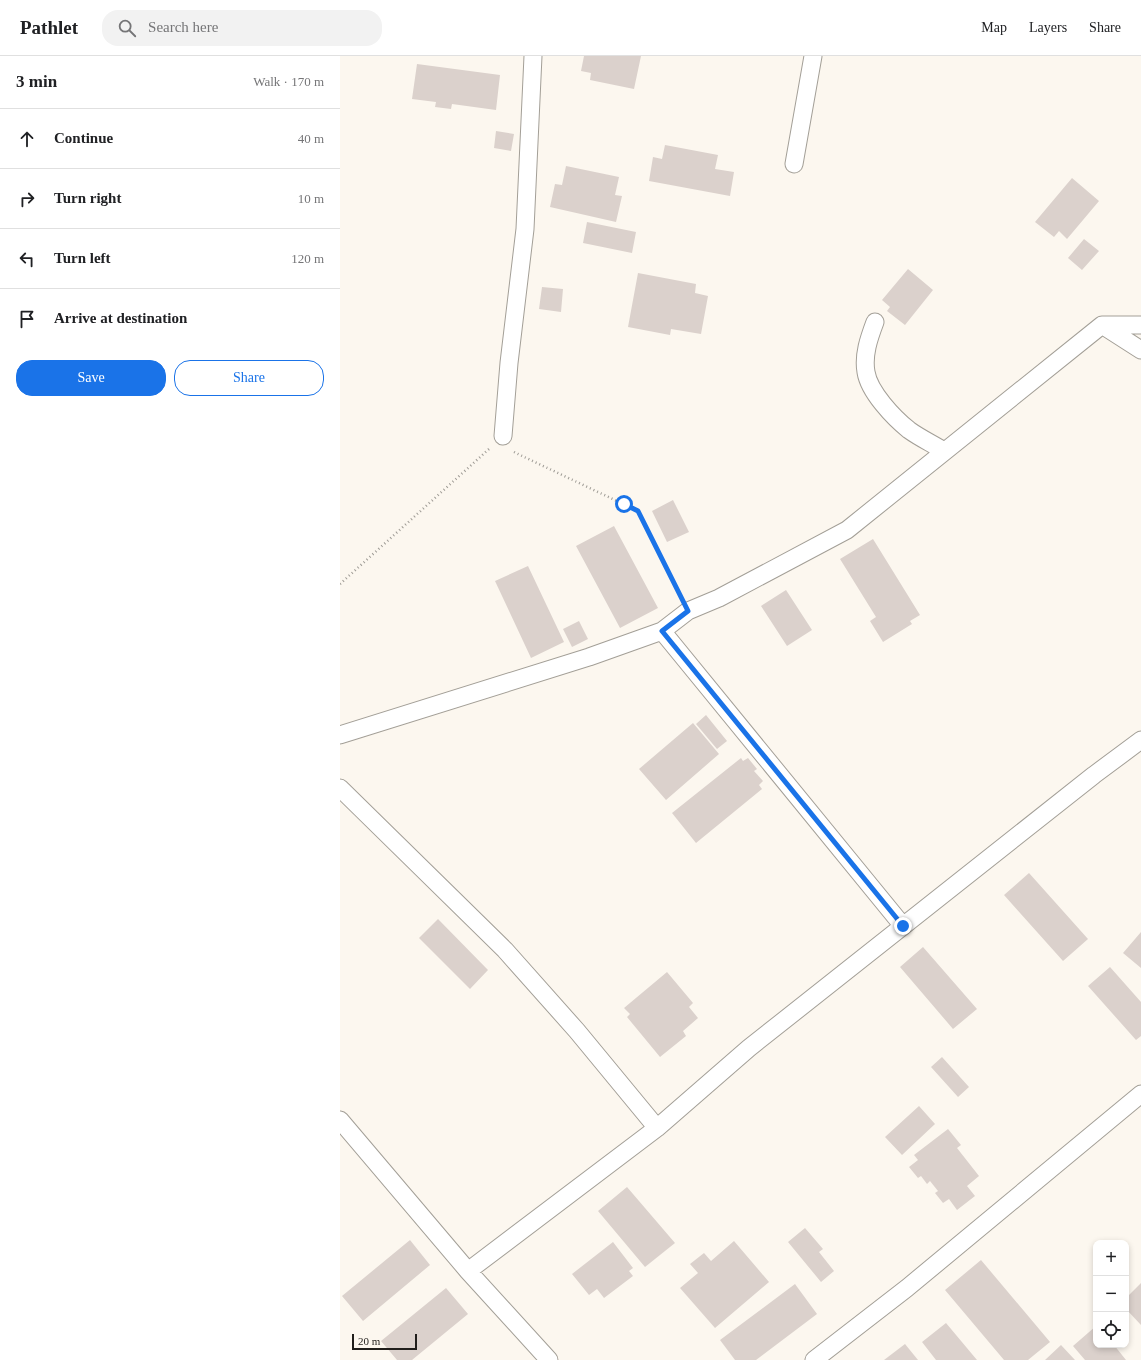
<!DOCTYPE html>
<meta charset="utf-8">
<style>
:root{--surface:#fff;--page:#f2f2f2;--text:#202124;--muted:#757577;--line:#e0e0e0;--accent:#1a73e8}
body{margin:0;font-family:Georgia,serif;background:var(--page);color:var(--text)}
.controls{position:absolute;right:12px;bottom:12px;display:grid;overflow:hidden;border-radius:8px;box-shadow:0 2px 6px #0003}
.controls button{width:36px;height:36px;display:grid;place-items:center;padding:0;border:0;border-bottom:1px solid var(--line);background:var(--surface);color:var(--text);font:20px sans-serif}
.scale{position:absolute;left:12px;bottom:10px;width:65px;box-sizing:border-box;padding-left:4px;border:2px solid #201e1b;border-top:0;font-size:11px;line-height:14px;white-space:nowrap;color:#201e1b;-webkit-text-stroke:3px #fcf7ef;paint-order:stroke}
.stop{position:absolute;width:12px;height:12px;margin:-9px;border:3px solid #1a73e8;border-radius:50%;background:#fff}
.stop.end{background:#1a73e8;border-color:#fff;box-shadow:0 1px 4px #0008}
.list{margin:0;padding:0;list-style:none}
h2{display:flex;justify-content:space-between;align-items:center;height:52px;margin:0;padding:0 16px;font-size:17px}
h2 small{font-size:13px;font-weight:400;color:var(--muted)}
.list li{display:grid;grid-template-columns:26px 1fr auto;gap:12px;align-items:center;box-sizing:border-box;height:60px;padding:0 16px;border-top:1px solid var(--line)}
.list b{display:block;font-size:15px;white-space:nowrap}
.list em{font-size:13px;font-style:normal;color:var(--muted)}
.actions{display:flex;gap:8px;padding:12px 16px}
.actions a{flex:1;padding:9px 0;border:1px solid var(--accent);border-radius:16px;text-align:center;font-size:14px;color:var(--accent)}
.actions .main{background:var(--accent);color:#fff}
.icon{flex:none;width:22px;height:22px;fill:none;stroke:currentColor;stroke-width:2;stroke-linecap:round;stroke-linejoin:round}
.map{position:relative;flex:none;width:801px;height:1304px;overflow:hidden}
header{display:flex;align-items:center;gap:24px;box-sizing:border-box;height:56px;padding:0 20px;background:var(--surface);border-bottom:1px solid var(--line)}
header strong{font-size:19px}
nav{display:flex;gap:22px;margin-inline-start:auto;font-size:14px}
.search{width:280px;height:36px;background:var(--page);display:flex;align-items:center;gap:10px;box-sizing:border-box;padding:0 14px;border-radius:16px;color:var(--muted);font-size:15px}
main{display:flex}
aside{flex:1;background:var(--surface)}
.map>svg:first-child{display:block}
</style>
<header>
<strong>Pathlet</strong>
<div class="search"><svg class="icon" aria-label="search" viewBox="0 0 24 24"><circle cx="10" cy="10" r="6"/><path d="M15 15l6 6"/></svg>Search here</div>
<nav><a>Map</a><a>Layers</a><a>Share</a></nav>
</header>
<main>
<aside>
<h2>3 min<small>Walk · 170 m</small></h2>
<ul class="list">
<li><svg class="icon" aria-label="ahead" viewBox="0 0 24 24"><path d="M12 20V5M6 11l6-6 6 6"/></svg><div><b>Continue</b></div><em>40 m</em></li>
<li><svg class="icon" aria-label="right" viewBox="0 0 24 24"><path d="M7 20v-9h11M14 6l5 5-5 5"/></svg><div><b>Turn right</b></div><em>10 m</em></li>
<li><svg class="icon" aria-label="left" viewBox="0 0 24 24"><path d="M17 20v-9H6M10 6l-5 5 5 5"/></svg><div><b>Turn left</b></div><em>120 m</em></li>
<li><svg class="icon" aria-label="arrive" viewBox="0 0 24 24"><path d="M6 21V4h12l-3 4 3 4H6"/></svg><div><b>Arrive at destination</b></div></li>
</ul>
<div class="actions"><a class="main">Save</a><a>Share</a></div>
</aside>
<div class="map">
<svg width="801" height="1304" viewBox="0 0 801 1304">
<rect width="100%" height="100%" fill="#fcf7ef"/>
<path fill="#dbd1cc" d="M244,0H301L294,33L250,24L251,17L241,15Z
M77,8L160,19L156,54L112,48L111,53L95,51L96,46L72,43Z
M156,75L174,78L171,95L154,92Z
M325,89L378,99L375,113L394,116L390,140L309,125L313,101L322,103Z
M226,110L279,121L275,139L282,140L276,166L210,151L215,128L222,129Z
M732,122L759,145L727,183L719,175L714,181L695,166Z
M247,166L296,176L292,197L243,187Z
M744,183L759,195L742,214L728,202Z
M568,213L593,234L565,269L547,255L550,251L542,244Z
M298,217L356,228L355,237L368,240L361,278L331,273L330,279L288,271Z
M202,231L223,233L221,256L199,253Z
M333,444L349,476L327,486L312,455Z
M274,470L318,552L280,572L236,490Z
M533,483L580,559L570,565L572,568L543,586L530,565L536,561L500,503Z
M188,510L224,586L191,602L155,525Z
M446,534L472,574L447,590L421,550Z
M239,565L248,583L232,591L223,573Z
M366,659L387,685L377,693L356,668Z
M353,667L379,698L326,744L299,713Z
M401,702L403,705L408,702L417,713L414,715L423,725L419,729L422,733L356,787L332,757Z
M689,817L748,883L723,905L664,839Z
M98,863L148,914L130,933L79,882Z
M801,876V912L783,897Z
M583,891L637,953L613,973L560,911Z
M770,911L801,946V980L796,984L748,930Z
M327,916L353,947L349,951L358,962L343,975L346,980L320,1001L287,961L290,958L284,952Z
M602,1001L629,1031L618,1041L591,1011Z
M579,1050L595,1068L562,1099L545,1081Z
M608,1073L621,1089L617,1092L639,1120L627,1130L635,1140L617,1154L609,1143L603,1147L595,1137L598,1135L590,1125L587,1128L581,1120L578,1122L569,1111L578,1104L574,1099Z
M287,1131L335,1187L305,1211L258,1155Z
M465,1172L483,1193L479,1196L494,1215L481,1226L448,1186Z
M70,1184L90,1209L23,1265L2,1240Z
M394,1185L429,1226L375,1272L340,1232L358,1217L350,1208L364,1197L371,1205Z
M273,1186L293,1212L289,1215L293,1220L264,1242L257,1233L249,1239L232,1218Z
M641,1204L710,1286L688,1304H664L605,1234Z
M801,1227V1269L786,1253V1242Z
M455,1228L477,1258L416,1304H395L380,1284Z
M106,1232L128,1258L72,1304H57L41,1285Z
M606,1267L637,1304H596L582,1286Z
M756,1270V1289H774L786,1304H745L733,1290Z
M565,1288L578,1304H544Z
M721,1289L735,1304H705Z"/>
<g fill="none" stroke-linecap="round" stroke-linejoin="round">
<defs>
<path id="minor" d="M454,108L473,0
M535,266C529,282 523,299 526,316C529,336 554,362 569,374C580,382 593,388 604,395
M801,269H762L801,294
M163,380L169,307L185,173L193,0
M322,575L563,870
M0,679L249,601L322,575L348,555L379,542L507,474L762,269
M0,732L165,894L237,975L317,1072
M0,1064L128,1215L209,1304
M128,1215L317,1072L409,992L754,719L801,684
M474,1304L567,1232L801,1038"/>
</defs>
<use href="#minor" stroke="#a39f97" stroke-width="19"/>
<path stroke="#9e9b95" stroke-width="2.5" stroke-dasharray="1 3" stroke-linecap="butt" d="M174,396L180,399L298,455L340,539
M0,528L149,393"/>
<use href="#minor" stroke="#fff" stroke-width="17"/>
</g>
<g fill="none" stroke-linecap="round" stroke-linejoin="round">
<path stroke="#1a73e8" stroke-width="5" d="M284,448L298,455L348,555L322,575L563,870"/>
</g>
</svg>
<div class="controls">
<button>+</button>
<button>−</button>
<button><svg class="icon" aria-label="locate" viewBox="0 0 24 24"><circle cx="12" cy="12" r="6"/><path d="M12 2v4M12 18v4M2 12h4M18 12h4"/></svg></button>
</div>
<div class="scale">20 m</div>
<div class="stop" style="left:284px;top:448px"></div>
<div class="stop end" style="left:563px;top:870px"></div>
</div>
</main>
